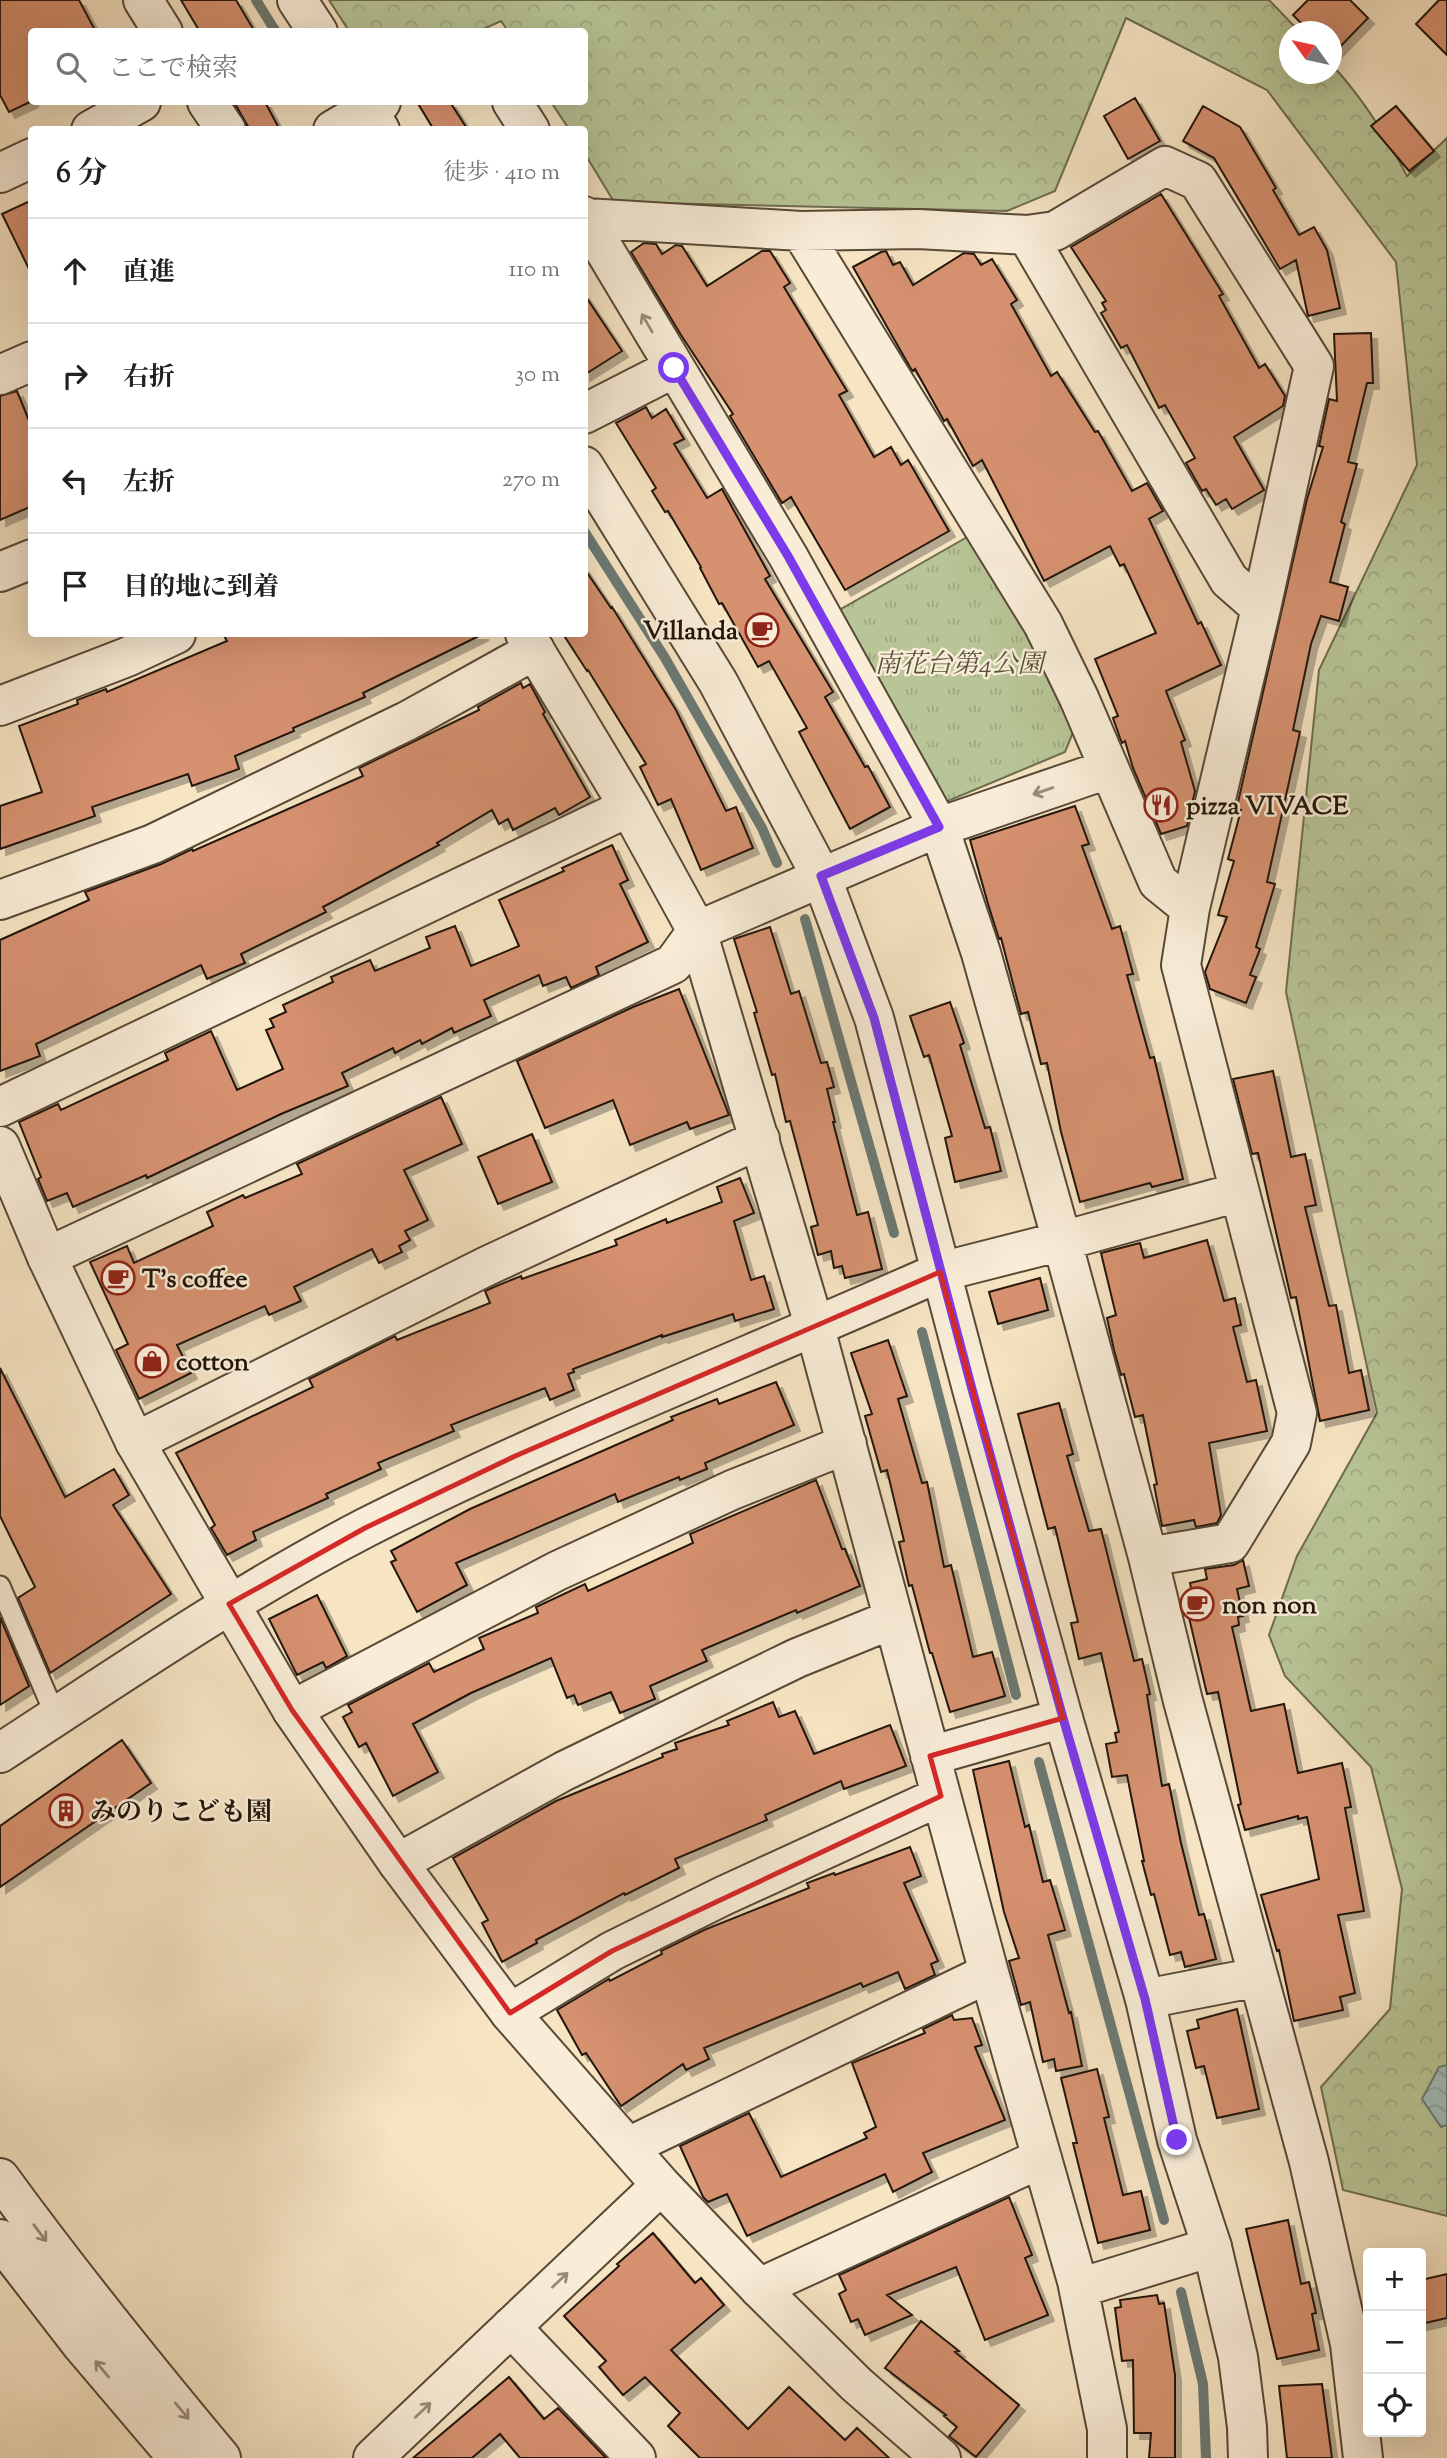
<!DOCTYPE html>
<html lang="ja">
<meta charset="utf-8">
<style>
:root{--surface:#fff;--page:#f6f6f6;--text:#202124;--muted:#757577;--line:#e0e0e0}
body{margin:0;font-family:"Sorts Mill Goudy","Noto Serif JP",serif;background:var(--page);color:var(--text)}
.controls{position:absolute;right:21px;bottom:21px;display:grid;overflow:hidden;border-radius:7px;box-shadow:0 7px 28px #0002}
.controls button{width:63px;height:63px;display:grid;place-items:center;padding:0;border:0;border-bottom:2px solid var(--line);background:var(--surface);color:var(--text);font:35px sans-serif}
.compass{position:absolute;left:1279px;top:21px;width:63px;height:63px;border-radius:50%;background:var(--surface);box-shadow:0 7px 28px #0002;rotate:303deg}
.stop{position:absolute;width:21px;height:21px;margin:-16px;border:5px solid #7c3aed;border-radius:50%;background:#fff}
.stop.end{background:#7c3aed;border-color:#fff;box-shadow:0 2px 7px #0008}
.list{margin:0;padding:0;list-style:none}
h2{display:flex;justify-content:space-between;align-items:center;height:91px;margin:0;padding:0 28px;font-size:30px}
h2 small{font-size:23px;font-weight:400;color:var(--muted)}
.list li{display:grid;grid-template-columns:46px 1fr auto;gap:21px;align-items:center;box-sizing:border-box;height:105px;padding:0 28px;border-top:2px solid var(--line)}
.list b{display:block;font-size:26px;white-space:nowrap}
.list em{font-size:23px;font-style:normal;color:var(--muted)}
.icon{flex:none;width:38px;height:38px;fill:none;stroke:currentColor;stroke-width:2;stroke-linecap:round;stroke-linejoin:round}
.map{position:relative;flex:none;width:1447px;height:2458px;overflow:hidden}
.search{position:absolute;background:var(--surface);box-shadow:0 7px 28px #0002;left:28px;top:28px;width:560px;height:77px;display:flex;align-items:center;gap:18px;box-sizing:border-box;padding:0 24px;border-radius:7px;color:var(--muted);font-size:26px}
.panel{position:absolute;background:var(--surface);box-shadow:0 7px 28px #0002;left:28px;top:126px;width:560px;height:511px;border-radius:7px}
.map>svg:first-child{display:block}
</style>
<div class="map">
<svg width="1447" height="2458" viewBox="0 0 1447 2458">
<defs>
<pattern id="grass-tufts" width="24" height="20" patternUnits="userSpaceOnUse" patternTransform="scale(1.75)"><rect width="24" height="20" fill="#b8c596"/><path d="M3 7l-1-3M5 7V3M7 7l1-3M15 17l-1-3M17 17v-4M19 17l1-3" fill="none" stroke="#9ea880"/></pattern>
<pattern id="forest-crowns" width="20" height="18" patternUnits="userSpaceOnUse" patternTransform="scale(1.75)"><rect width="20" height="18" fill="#b8c596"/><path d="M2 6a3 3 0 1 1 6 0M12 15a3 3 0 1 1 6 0" fill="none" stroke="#9ea880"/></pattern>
<pattern id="water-waves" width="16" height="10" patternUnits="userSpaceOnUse" patternTransform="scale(1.75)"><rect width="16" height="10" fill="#9ebdba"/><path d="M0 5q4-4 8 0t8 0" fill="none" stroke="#88a29e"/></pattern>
<filter id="shadow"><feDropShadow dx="6" dy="6" stdDeviation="0" flood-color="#0004"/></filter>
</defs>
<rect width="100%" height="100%" fill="#f6e4c3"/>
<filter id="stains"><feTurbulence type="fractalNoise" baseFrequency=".00286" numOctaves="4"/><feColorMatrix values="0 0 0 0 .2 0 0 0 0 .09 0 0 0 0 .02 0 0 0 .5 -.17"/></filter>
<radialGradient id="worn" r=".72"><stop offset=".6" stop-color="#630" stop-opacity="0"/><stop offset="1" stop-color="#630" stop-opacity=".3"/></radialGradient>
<path fill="url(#grass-tufts)" stroke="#6d6c4f" stroke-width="2" d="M976,532L1034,632L1074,730L1065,752L948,801L931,797L836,612Z"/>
<path fill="url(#forest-crowns)" stroke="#6d6c4f" stroke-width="2" d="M329,0H1269L1299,31L1290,32V74H1332V65C1362,97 1387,137 1407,176L1447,138V2216L1343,2190L1321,2087L1390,2009L1402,1889L1371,1767L1285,1676L1269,1635L1297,1556L1377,1413L1286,992L1319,670L1417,465L1396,262L1267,90L1126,18L1055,191L1007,211L614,202L585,154L584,130L569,129L551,102H584V32L508,31L501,21L479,31H349Z"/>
<path fill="url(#water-waves)" stroke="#6c7973" stroke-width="2" d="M1447,2065V2125L1441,2127L1422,2099L1439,2067Z"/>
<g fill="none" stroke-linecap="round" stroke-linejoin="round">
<path stroke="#6c7973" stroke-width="10" d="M256,0L276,32
M584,531L665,658L762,828L777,863
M805,919L894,1233
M922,1332L1016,1695
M1039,1762L1164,2220
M1181,2292L1203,2384L1206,2458"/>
</g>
<path fill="#d69170" stroke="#221408" stroke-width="2" filter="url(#shadow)" d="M0,0H79L96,32H32V101L9,112L0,95Z
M181,0H236L255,32H200Z
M1308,0H1350L1368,18L1332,55V32H1310L1293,15Z
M1439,0H1447V55L1416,24Z
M1135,98L1160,141L1128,159L1104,116Z
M234,102H265L280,130H250Z
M417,102H450L468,130H434Z
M1203,106L1240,127L1276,188L1273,190L1299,235L1314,227L1327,250L1340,308L1308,316L1296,260L1280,269L1214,158L1183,141Z
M1396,106L1434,151L1409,171L1371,126Z
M1161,194L1223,294L1219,296L1259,368L1265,364L1285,396L1283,406L1234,437L1264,490L1232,509L1226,499L1216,505L1206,489L1202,491L1186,463L1195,458L1165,405L1159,408L1127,345L1121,348L1101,313L1106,310L1102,303L1106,301L1071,247Z
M32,200V275L2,214Z
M644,243L656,244L662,254L676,245L682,246L707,286L762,251H770L790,283L784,287L847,391L839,395L874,457L891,447L901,465L908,460L949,531L845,590L791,497L782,503L730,416L733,414L681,335L631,252Z
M886,251L893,265L900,262L913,285L964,253L974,254L981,265L992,259L1017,300L1011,304L1051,376L1057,372L1095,432L1098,431L1132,491L1147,483L1163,511L1149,519L1198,624L1201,622L1221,665L1166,691L1185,740L1181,742L1195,791L1187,826L1161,834L1133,768L1125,741L1122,743L1120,738L1113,718L1118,716L1095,659L1156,633L1124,564L1120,566L1110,546L1044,581L982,460L973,466L947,419L944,421L915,369L913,371L911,369L853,267L881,252Z
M584,294L622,351L584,375Z
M1371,333L1373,383H1367L1348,462L1357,464L1341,522L1345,524L1330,582L1348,587L1339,621L1321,616L1311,644L1293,730L1300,732L1267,882L1275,884L1256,947L1260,949L1250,975L1256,977L1246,1003L1210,989L1205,972L1227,917L1218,915L1234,861L1228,859L1241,810L1236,811L1307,499L1323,447L1319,446L1329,399L1337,401L1334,334Z
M17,391L32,428V506L0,520V396Z
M646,407L652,418L666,409L684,439L674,444L707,498L722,489L770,576L765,579L833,692L825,697L865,767L868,766L890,807L850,829L799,732L807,728L769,661L758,667L722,603L719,604L700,568L701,567L668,511L665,512L652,491L656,488L616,423Z
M584,568L611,608L612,607L676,710L726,811L736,807L753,848L701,870L671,799L658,805L640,767L646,764L588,670L587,671L563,634H584Z
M223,634H483L363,693L365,697L293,728L294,731L235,756L239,769L192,786L188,774L92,807L95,816L0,849V806L42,792L19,726L78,704L77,700L106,689L107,692L227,641Z
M521,683L523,688L530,684L545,712L543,714L590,797L559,815L555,808L513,830L508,819L499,824L492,810L437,843L439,845L323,907L326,912L241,954L245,963L207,979L201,965L36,1044L40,1056L0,1071V940L89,900L85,892L161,864L192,849L193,851L363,776L359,768L479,710L478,707Z
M1075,806L1089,844L1082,846L1112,929L1120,926L1133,974L1127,975L1150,1058L1154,1057L1183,1179L1152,1187L1150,1183L1080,1202L1061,1132L1047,1063L1041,1064L1028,1012L1021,1014L1001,938L999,939L988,904L970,840Z
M612,845L628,880L620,884L648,942L596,967L599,975L571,988L566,977L543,986L539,975L484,1000L491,1016L454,1033L452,1028L422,1044L420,1040L395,1053L393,1048L342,1073L348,1086L281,1114L147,1178L146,1175L73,1207L67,1193L47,1201L38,1179L41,1177L19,1122L58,1104L61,1110L168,1060L165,1053L211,1031L237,1090L283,1069L266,1030L274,1027L270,1019L286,1012L283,1005L333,982L331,977L370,960L375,971L430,948L426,937L455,926L471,966L519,946L499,900L564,871L562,868Z
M770,927L791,994L799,991L821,1063L827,1062L834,1087L827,1089L835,1122H833L857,1215L868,1212L882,1269L845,1278L842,1266L834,1268L831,1251L818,1255L811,1227L818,1225L790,1121L786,1122L775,1074L772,1075L754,1013L757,1012L734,939Z
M679,989L729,1115L690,1129L687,1122L630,1145L613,1100L545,1128L517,1061L633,1007Z
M950,1002L964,1043L960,1045L985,1128L990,1127L1001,1171L955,1182L945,1138L952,1136L929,1055L924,1057L910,1016Z
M1273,1071L1291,1157L1305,1154L1316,1205L1305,1207L1329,1306L1336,1305L1349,1373L1361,1370L1369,1410L1320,1421L1296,1297L1291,1298L1258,1153L1252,1154L1233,1079Z
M441,1097L462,1144L404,1170L428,1220L405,1231L410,1240L399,1246L402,1252L379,1263L372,1249L294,1287L301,1301L269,1315L265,1306L177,1345L191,1373L139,1399L116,1350L128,1344L90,1262L127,1246L134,1263L213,1226L207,1212L243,1195L245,1198L302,1174L297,1164Z
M532,1134L552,1182L498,1204L478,1157Z
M740,1178L754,1213L734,1221L751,1280L764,1276L774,1309L735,1321L733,1314L662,1337V1335L573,1369L574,1372L568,1374L574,1390L550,1400L545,1388L451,1425L454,1431L378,1463L381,1469L326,1494L328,1498L253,1532L256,1540L227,1555L211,1528L215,1525L176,1453L313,1387L309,1379L395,1336L397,1340L490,1303L485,1291L494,1287L521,1276L522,1279L617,1245L615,1240L666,1219L667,1223L722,1202L717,1187Z
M1207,1240L1224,1301L1235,1298L1241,1325L1233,1327L1247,1382L1256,1380L1267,1431L1209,1443L1221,1515L1217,1523L1196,1527L1194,1520L1162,1526L1154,1485L1157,1484L1143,1415L1135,1417L1124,1374L1121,1375L1114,1350L1107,1318L1116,1315L1101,1253L1140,1243L1144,1258Z
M1040,1278L1048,1310L998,1324L989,1292Z
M888,1340L907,1396L898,1399L922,1483L927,1482L944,1567L951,1565L973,1657L992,1652L1005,1696L950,1712L932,1653H930L912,1585L909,1586L899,1542L904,1541L887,1470L881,1472L865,1416L872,1414L851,1353Z
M0,1368L65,1497L114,1469L129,1495L113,1505L171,1594L50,1673L18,1598L35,1587L0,1516Z
M776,1382L794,1425L705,1463L707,1469L680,1480L679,1477L618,1502L615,1494L456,1563L467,1585L417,1612L391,1562L396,1560L391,1551L470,1509L673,1420L671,1417L717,1399L719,1404Z
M1059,1403L1073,1454L1067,1456L1089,1531L1101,1529L1134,1661L1142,1659L1150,1694L1147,1695L1162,1786L1169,1784L1181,1843L1199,1915L1204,1914L1216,1959L1185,1967L1181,1952L1170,1955L1154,1894L1151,1895L1142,1861H1144L1127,1775L1112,1777L1106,1744L1117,1742L1115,1733L1119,1732L1101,1653L1079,1659L1071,1623L1078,1622L1055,1527L1048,1529L1018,1414Z
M816,1480L842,1549H845L860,1586L797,1613L796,1610L702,1650L707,1661L650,1686L655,1699L620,1713L611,1692L578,1705L574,1695L567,1698L551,1658L471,1693L413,1724L438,1772L393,1796L366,1743L359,1747L343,1717L352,1712L348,1705L429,1663L434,1672L484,1649L479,1638L538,1613L536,1607L585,1584L588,1591L693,1543L690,1534Z
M1243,1560L1249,1586L1237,1589L1243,1616L1238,1617L1239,1625L1232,1627L1251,1711L1284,1704L1298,1773L1342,1763L1351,1807L1345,1808L1364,1911L1338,1915L1355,1993L1340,1997L1343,2010L1294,2021L1279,1950L1277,1951L1261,1895L1319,1879L1307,1817L1298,1819V1816L1245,1830L1238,1805L1241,1804L1218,1692L1207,1694L1187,1609L1195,1607L1190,1583L1207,1579L1205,1569L1234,1565Z
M317,1595L347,1656L326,1668L323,1662L297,1675L269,1619Z
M0,1617L29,1686L0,1705Z
M773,1702L779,1717L795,1711L814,1754L890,1725L906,1766L844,1789L841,1781L765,1815L767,1820L675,1859L679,1868L625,1895L624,1893L536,1940L537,1943L502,1962L482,1923L488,1920L453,1858L556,1801L663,1757L662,1754L677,1749L675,1743L729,1725L727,1721Z
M122,1740L151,1783L0,1887V1826Z
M1009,1761L1025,1827L1029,1825L1043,1882L1050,1880L1065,1930L1048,1935L1069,2013L1071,2012L1082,2066L1056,2071L1054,2059L1043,2062L1030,2002L1021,2005L1016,1986L1009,1961L1019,1958L1004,1912L973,1770Z
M910,1847L921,1876L904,1883L938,1961L931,1964L935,1975L905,1989L898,1972L863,1987L861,1983L704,2048L709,2059L686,2070L683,2064L621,2106L586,2053L582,2055L557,2010L609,1979L610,1981L662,1954L661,1951L704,1930L809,1888L807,1883L834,1873L835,1875Z
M1237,2009L1259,2109L1217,2118L1204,2066L1196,2068L1187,2031L1199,2028L1197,2020Z
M952,2015L954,2020L972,2018L982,2045L975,2047L1005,2120L923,2153L932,2172L893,2192L885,2174L747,2236L727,2194L708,2202L703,2197L680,2146L749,2113L781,2177L867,2138L864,2133L876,2127L852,2063L925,2033L923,2029Z
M1097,2069L1109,2117L1104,2118L1123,2195L1141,2191L1150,2230L1098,2243L1073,2143H1077L1061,2078Z
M1009,2197L1032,2255L1025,2258L1048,2315L985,2340L956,2267L887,2295L912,2315L865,2335L858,2319L851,2322L839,2294L846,2290L839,2275Z
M1288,2220L1301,2284L1309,2282L1316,2313L1312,2314L1319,2350L1277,2359L1246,2229Z
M653,2233L695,2283L701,2278L724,2305L671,2350L748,2429L789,2387L845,2440L857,2428L889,2458H700L668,2426L680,2413L645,2377L623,2395L599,2367L606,2361L564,2316L619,2266L617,2264Z
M1447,2274V2318L1421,2324V2280Z
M1157,2295L1159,2304L1164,2303L1175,2375V2458H1149L1151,2433H1134L1133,2360L1122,2361L1115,2308L1121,2307L1120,2300Z
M921,2321L959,2351L955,2352L1019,2405L976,2457L949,2436L957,2427L944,2416L946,2415L885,2368Z
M509,2377L544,2419L558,2408L606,2458H520L500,2434L472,2458H413Z
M1322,2384L1332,2458H1287L1279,2386Z"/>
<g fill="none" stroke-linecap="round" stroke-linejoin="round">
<defs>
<path id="service" d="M0,1586L56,1717"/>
<path id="minor" d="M143,0L163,32
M207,102L226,130
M512,102L530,130
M91,130L141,102
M333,130L381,102
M0,173L32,158
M584,216L788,556L939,827L981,953L1062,1241L1148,1557L1183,1701L1309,2162L1350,2344L1363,2458
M586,218L801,231L918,229L1027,235L1055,231L1165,166L1198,181L1314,366L1261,608L1190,908L1181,965L1297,1413L1291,1443L1230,1543L1148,1557
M801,231L1043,624L1079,698L1158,882L1190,908
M1027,235L1229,580L1261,608
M0,375L32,361
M584,414L674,368
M0,572L32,559
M525,634L629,807L697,931L815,1328L989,1973L1077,2281L1107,2429V2458
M0,900L153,844L407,721L535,650
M0,1107L629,807
M47,1257L673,964L697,931L939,827L1108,769
M940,1272L1062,1241L1239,1192
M135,1442L487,1266L760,1139
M292,1710L557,1571L732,1490L847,1444
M930,1756L1063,1718
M398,1863L564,1771L797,1658L893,1619
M1145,1999L1258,1977
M510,2013L612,1951L723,1896L941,1796
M628,2147L989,1973
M759,2288L1042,2158
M1079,2288L1212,2247
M511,2327L636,2458"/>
<path id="tertiary" d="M297,0L318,32
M363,102L380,130
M584,466L718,682L821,876L874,1018L972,1389L1063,1718L1145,1999L1177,2140L1212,2247L1238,2357L1247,2427L1248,2458
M0,706L127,657L176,634
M0,1146L47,1257L135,1442L292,1710L398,1863L510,2013L661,2185L759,2288L856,2384L941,2458
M0,1753C120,1675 239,1593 367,1527C553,1433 749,1357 940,1272
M0,2178C70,2274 145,2367 221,2458
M0,2239L81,2344L178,2458
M373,2458L661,2185"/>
</defs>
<use href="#service" stroke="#574837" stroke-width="23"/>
<use href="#minor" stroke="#574837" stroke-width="42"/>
<use href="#tertiary" stroke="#574837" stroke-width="42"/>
<use href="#service" stroke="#f9edd8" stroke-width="19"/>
<use href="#minor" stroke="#f9edd8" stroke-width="38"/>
<use href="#tertiary" stroke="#f9edd8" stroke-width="38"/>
</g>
<defs><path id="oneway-shaft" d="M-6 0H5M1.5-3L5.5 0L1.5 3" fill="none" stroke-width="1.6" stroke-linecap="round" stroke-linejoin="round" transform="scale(1.75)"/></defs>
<g stroke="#988b7a">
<use href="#oneway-shaft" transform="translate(647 323) rotate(-120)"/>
<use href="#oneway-shaft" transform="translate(1043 791) rotate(161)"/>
<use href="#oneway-shaft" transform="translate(40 2233) rotate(53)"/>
<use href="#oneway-shaft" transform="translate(560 2280) rotate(-43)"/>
<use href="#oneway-shaft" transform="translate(102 2369) rotate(-130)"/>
<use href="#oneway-shaft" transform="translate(423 2410) rotate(-44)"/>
<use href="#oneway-shaft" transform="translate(182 2411) rotate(50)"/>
</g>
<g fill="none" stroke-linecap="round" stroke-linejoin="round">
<path stroke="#7c3aed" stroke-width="9" d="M674,368L788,556L939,827L821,876L874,1018L972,1389L1063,1718L1145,1999L1177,2140"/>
</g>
<path fill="none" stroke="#d62828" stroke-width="5" stroke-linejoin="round" d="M940,1272L1063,1718L930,1756L941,1796L612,1951L510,2013L292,1710L229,1604L365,1528L513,1457Z"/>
<defs>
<symbol id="cafe-ring" viewBox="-11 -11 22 22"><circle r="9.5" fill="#f9edd8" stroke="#8f2418" stroke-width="1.5"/><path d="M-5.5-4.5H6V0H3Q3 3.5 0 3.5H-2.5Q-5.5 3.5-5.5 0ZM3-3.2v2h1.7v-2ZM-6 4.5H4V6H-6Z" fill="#8f2418"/></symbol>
<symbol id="restaurant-ring" viewBox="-11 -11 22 22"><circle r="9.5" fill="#f9edd8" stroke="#8f2418" stroke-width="1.5"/><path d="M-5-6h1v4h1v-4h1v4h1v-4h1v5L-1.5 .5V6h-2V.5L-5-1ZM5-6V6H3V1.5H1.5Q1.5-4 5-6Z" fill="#8f2418"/></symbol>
<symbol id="shop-ring" viewBox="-11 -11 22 22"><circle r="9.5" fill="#f9edd8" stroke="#8f2418" stroke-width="1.5"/><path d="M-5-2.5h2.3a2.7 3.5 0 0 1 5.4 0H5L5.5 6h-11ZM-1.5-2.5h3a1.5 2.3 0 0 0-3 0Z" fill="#8f2418"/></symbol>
<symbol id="building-ring" viewBox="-11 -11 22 22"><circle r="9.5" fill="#f9edd8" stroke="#8f2418" stroke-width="1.5"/><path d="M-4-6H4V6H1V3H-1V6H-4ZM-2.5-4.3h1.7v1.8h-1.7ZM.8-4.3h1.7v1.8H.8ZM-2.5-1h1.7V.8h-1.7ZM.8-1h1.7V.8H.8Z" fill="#8f2418"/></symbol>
</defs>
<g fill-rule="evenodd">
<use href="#cafe-ring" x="743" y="611" width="38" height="38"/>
<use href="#restaurant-ring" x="1142" y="786" width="38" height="38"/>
<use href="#cafe-ring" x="99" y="1259" width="38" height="38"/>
<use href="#shop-ring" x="133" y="1342" width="38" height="38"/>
<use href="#cafe-ring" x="1178" y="1585" width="38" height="38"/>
<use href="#building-ring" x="47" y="1792" width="38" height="38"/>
</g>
<g text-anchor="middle" stroke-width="5" stroke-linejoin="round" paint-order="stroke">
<g font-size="26" font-weight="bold" fill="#221408" stroke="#f9edd8" text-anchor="start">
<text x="738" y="639" text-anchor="end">Villanda</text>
<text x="1186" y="814">pizza VIVACE</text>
<text x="142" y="1287">T's coffee</text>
<text x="176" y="1370">cotton</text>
<text x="1222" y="1613">non non</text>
<text x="90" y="1820">みのりこども園</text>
</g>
<g font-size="26" font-style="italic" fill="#56523a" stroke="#f9edd8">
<text x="959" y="672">南花台第4公園</text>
</g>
</g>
<rect width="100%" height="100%" filter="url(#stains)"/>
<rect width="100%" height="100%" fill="url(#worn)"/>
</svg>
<div class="controls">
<button>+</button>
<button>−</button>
<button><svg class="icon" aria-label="locate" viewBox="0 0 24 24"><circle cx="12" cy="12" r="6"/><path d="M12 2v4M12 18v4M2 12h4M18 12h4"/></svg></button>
</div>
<svg class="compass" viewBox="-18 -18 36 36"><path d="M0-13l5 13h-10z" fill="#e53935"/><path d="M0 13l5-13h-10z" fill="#757577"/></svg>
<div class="stop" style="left:674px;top:368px"></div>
<div class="stop end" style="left:1177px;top:2140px"></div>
<div class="search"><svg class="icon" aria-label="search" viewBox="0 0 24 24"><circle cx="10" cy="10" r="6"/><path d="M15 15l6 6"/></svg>ここで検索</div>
<section class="panel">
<h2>6 分<small>徒歩 · 410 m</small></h2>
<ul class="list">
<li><svg class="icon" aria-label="ahead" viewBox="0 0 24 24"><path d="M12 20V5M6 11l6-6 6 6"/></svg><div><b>直進</b></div><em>110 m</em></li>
<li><svg class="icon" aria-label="right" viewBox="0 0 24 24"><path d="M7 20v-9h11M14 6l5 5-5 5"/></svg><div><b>右折</b></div><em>30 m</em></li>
<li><svg class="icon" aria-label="left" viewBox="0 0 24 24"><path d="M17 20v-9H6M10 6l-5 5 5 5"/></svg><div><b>左折</b></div><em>270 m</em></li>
<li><svg class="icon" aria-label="arrive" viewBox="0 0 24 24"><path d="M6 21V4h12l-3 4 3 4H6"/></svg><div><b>目的地に到着</b></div></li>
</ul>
</section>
</div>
